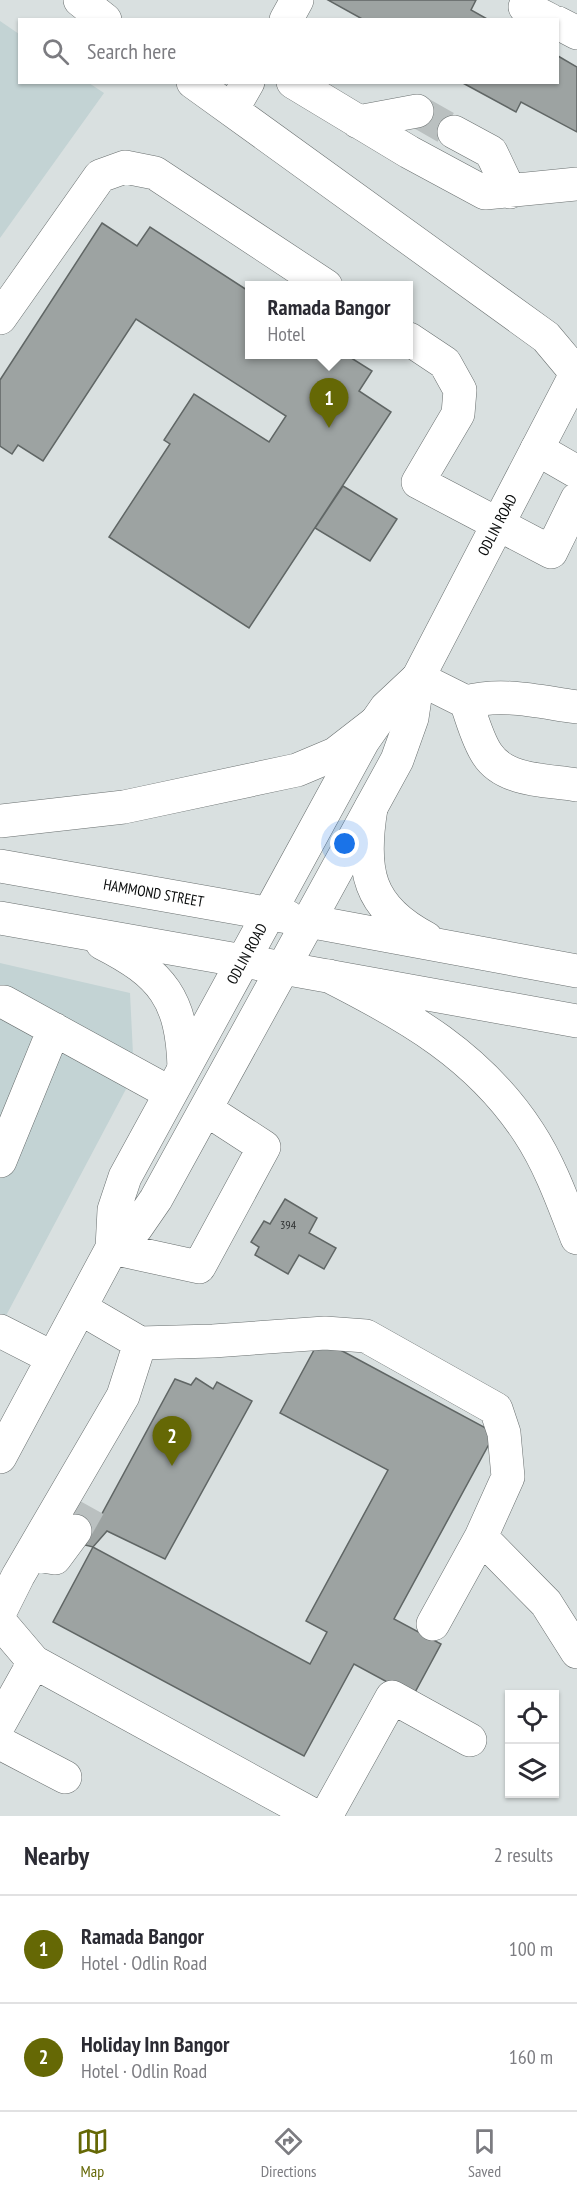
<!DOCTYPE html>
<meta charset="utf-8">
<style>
:root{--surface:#fff;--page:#f7f7f7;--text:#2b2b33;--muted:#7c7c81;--line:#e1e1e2;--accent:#656805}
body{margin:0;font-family:"PT Sans Narrow",sans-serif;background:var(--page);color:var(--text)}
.controls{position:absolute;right:18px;bottom:18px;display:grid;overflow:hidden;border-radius:0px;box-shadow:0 2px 4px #0004}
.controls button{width:54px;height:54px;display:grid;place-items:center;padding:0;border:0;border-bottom:2px solid var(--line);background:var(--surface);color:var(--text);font:30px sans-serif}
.you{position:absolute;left:345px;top:844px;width:21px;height:21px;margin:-15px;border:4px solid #fff;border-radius:50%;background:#1a73e8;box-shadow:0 0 0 9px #1a73e833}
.badge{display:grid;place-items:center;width:39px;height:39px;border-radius:50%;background:var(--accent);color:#fff;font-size:20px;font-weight:700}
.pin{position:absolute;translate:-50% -50px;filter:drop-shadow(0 2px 3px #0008)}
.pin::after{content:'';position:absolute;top:32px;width:21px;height:18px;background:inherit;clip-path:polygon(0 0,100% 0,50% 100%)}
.popup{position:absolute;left:245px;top:281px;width:168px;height:78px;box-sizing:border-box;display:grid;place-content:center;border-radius:0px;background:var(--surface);filter:drop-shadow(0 2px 4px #0005);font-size:20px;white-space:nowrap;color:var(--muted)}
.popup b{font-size:22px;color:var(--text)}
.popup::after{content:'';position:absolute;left:50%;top:100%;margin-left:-12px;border:12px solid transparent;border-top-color:var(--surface)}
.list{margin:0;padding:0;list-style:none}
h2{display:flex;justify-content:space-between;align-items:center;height:78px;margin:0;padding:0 24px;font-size:26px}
h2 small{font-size:20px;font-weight:400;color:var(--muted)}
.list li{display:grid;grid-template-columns:39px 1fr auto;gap:18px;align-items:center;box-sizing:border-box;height:108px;padding:0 24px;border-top:2px solid var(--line)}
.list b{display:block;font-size:22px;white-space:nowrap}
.list p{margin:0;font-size:20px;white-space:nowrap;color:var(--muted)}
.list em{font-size:20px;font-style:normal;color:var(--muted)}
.icon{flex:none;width:33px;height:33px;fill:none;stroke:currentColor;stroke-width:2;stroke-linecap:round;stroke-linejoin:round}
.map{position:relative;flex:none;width:577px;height:1816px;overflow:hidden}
.search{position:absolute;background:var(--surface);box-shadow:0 2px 4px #0004;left:18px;right:18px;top:18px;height:66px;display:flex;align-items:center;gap:15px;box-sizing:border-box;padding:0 21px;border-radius:0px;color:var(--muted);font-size:22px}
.sheet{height:294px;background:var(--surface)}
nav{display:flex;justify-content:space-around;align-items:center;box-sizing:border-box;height:84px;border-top:2px solid var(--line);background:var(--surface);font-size:16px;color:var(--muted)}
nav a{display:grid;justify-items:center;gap:3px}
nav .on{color:var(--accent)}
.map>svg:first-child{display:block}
</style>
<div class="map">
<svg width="577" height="1816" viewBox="0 0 577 1816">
<rect width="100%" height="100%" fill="#d9e0e0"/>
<path fill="#c3d3d4" d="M0,21L19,34L20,82L89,83L104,93L0,238Z
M0,963L130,993L134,1074L0,1327Z"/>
<path fill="#9da3a2" stroke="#606665" stroke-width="1.5" d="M328,0H476L471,10L489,20H364Z
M558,56L577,67V132L521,102L516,112L461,82H558Z
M102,223L137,246L150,227L250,292V354H345L372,371L359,391L391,412L249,628L109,537L170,444L164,440L194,394L269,442L286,416L136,319L43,461L18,445L12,454L0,446V380Z
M343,486L397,519L370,561L315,528Z
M285,1199L317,1218L309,1233L336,1248L324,1269L299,1255L288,1274L255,1255L259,1247L251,1242L264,1221L270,1224Z
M320,1339L495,1433L394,1619L441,1644L413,1696L354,1664L304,1756L53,1622L93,1547L310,1664L327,1632L306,1621L388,1470L280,1413Z
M196,1378L213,1389L217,1382L252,1401L165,1559L107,1531L93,1547L85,1545L175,1379L191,1385Z"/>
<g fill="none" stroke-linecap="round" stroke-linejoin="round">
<path stroke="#bac0c0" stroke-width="33" stroke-dasharray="33 16" stroke-linecap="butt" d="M417,111L454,132
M75,1531L89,1506"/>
<defs>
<path id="minor" d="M80,0L105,20
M525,7L550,20
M286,20L297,0
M558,23L577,33
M193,82L546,337L577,374
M293,82L409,152L485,193L577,184
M232,110L248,82
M358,122L417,111
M454,132L491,152L510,192
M0,318L100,176L125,167L155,173L326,286
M409,339L445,363L460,390L458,414L418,482L551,552L577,499
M537,449L577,472
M418,678L466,702C503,692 540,702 577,707
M466,702C472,718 477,739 487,754C505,782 548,780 577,785
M0,1002H4L170,1093
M0,1161L54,1029
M112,1248L114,1210L125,1177L243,961
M112,1248L199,1267L264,1147L207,1110
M80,1308L140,1343L213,1341L325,1333L366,1336L496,1409L504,1433L508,1477L481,1537L546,1603L577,1652
M0,1331L53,1358
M0,1457L112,1248L136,1228L156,1199L283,968
M31,1554L55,1558L75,1531
M0,1612L18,1576L123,1396L140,1343
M0,1622L34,1662
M433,1624L481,1537
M0,1723L34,1662L315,1816
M0,1743L65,1777
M326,1816L392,1697L470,1740"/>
<g id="major">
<path d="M0,821L124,807L297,770L335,754L375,723"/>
<path id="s1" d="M0,866L288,917"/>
<path id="s2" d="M0,918L283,968L397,760L412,718L418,678L577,372"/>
<path d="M102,943C163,974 182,999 184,1068"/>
<path d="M243,961L363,741L386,708L418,678"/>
</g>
<path id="highway" d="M371,808C361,870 367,907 426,938
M308,921L577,971
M283,968L577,1021
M329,976C408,1016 479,1056 529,1133C550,1165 563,1202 577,1238"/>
</defs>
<use href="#minor" stroke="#696f6f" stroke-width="34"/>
<use href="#major" stroke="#696f6f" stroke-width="34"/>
<use href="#highway" stroke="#696f6f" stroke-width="34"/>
<use href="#minor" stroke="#fff" stroke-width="33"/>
<use href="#major" stroke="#fff" stroke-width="33"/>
<use href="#highway" stroke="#fff" stroke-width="33"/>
</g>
<g text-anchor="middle" stroke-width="5" stroke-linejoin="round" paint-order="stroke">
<g font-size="12" fill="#2f3232">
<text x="288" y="1229">394</text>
</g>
<g font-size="15" fill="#0a0c0c" stroke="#fff">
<text dy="5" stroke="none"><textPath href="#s2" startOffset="782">ODLIN ROAD</textPath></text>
<text dy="5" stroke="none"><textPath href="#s1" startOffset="156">HAMMOND STREET</textPath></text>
<text transform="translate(247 954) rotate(-61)" y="5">ODLIN ROAD</text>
</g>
</g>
</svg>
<div class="controls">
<button><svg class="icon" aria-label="locate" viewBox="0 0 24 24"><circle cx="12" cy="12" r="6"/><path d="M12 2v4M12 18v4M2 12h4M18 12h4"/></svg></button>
<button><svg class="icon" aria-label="layers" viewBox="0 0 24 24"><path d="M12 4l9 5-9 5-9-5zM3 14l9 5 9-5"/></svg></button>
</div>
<div class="you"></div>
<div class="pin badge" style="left:329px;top:428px">1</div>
<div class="popup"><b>Ramada Bangor</b>Hotel</div>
<div class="pin badge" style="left:172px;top:1466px">2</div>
<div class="search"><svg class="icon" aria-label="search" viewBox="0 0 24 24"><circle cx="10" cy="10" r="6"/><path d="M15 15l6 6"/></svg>Search here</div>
</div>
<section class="sheet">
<h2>Nearby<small>2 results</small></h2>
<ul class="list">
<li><span class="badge">1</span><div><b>Ramada Bangor</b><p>Hotel · Odlin Road</p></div><em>100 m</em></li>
<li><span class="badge">2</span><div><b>Holiday Inn Bangor</b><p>Hotel · Odlin Road</p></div><em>160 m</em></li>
</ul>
</section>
<nav>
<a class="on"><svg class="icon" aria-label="map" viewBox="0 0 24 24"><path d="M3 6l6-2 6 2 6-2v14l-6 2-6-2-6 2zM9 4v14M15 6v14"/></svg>Map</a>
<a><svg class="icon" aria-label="directions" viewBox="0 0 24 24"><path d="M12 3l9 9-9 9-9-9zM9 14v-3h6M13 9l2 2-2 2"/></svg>Directions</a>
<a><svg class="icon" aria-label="saved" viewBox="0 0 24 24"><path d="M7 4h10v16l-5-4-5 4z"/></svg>Saved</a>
</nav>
